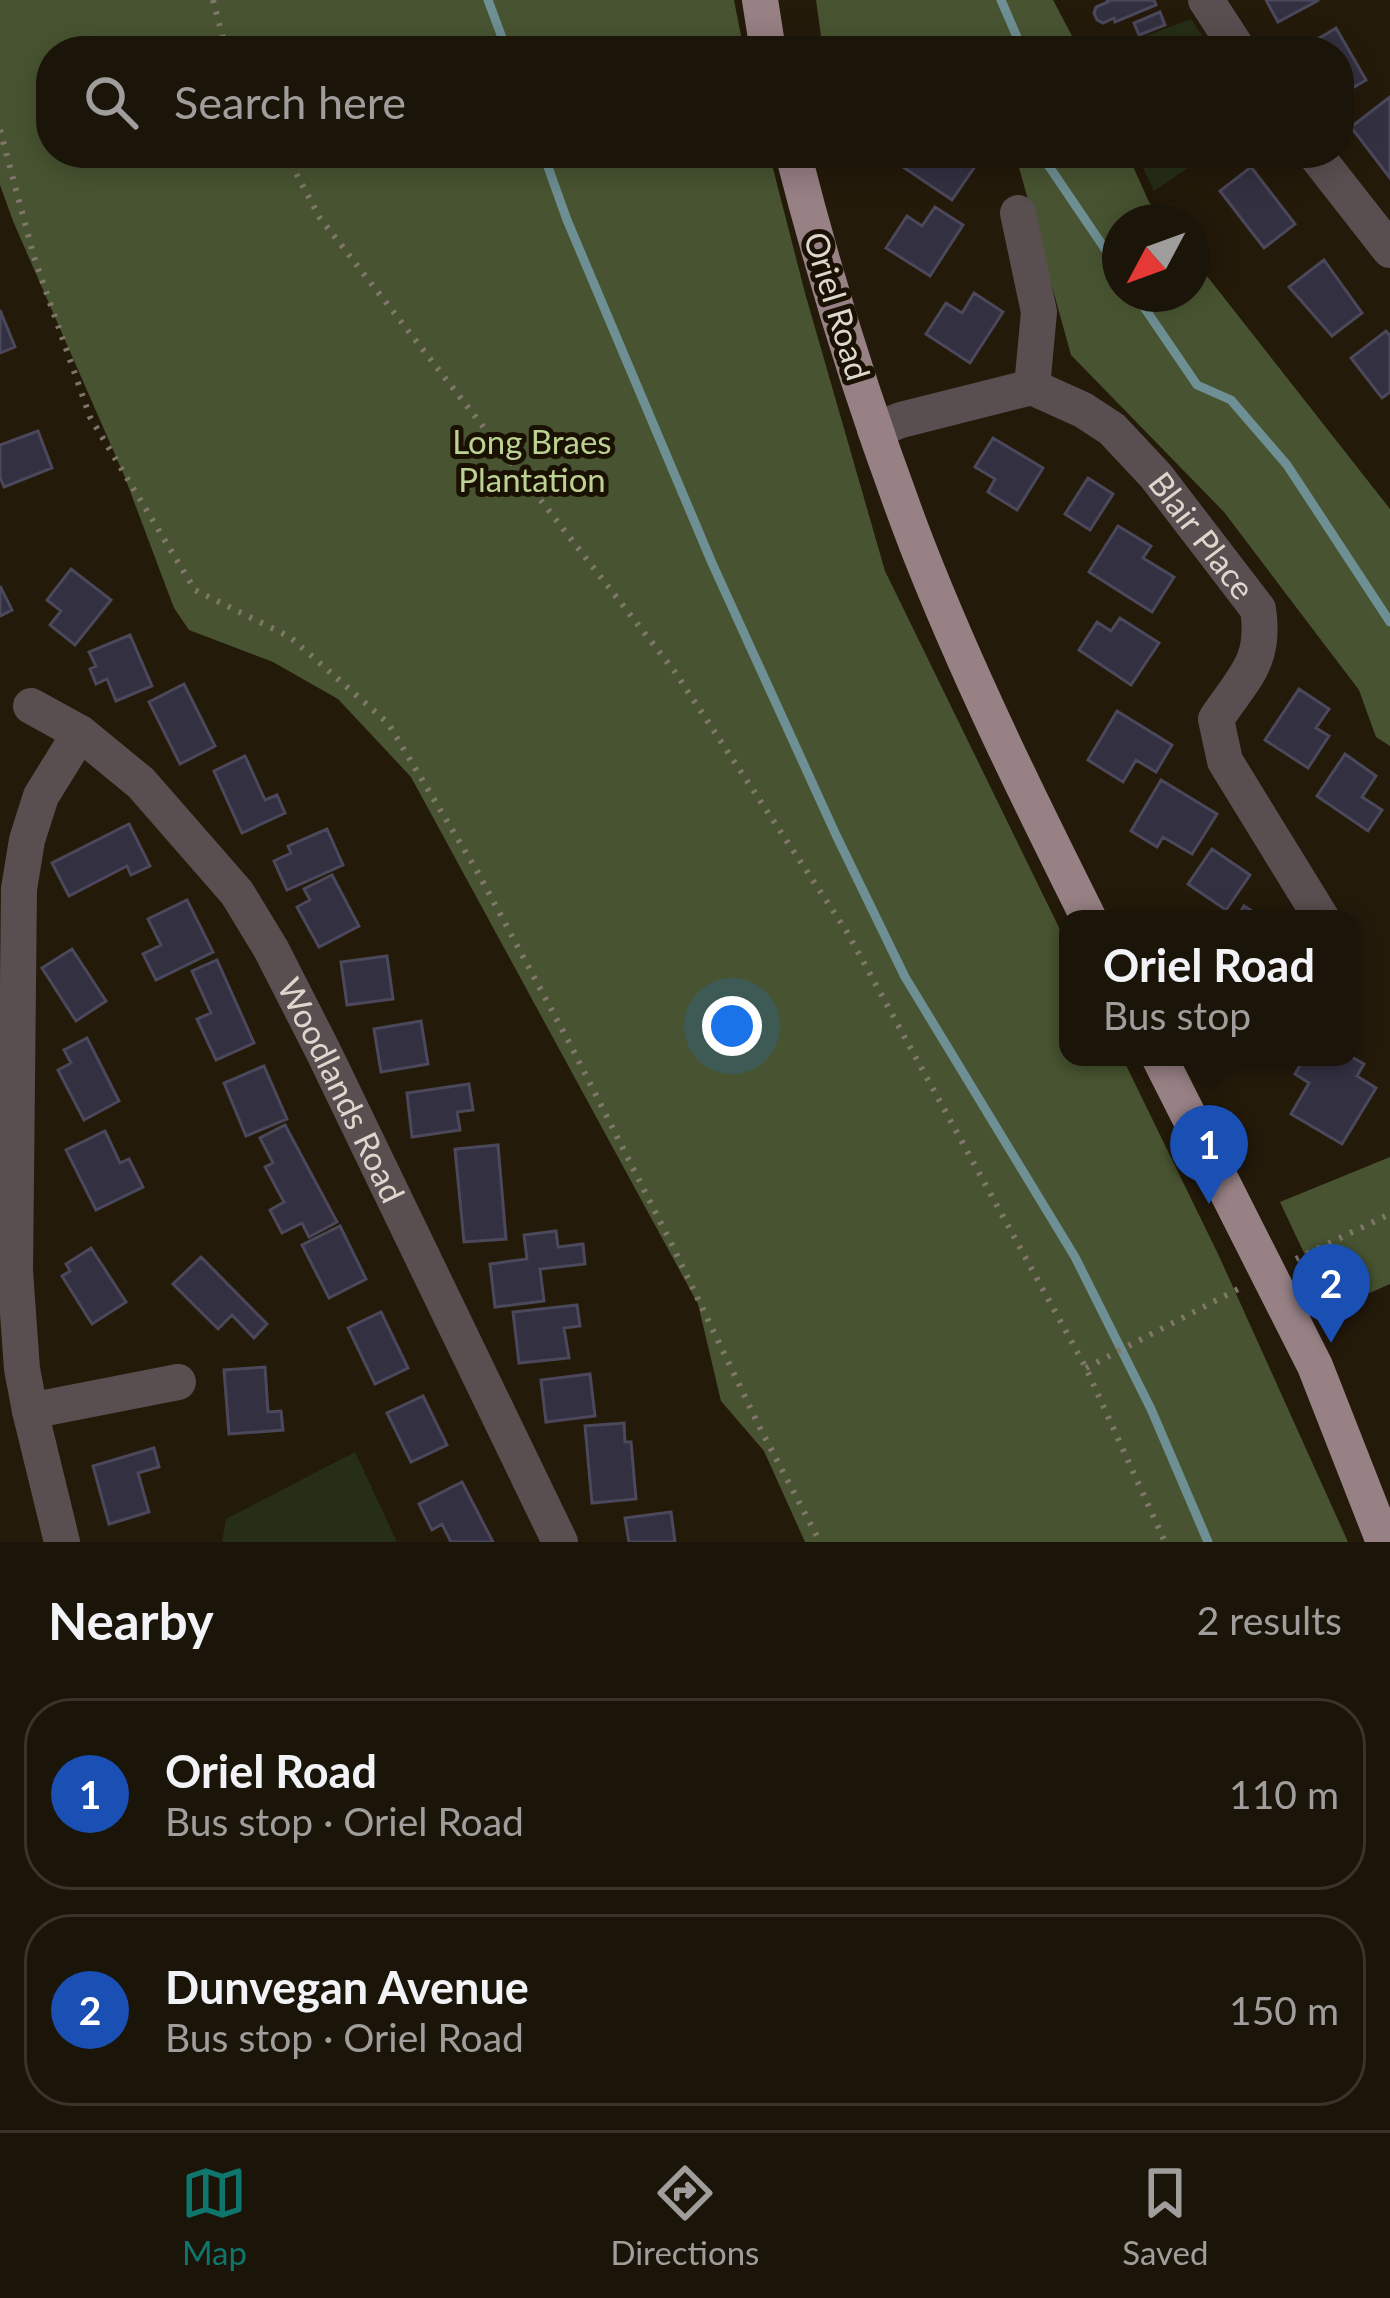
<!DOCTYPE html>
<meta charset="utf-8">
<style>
:root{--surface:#1b1408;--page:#282116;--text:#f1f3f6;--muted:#a09e9c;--line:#393329;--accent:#0f766e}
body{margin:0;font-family:Lato,sans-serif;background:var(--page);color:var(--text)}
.compass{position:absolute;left:1102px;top:204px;width:108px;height:108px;border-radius:50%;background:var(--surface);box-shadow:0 6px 30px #0003;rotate:229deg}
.you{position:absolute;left:732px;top:1026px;width:42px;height:42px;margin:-30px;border:9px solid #fff;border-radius:50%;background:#1a73e8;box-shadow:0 0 0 18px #1a73e833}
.badge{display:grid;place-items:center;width:78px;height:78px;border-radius:50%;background:var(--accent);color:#fff;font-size:39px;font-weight:700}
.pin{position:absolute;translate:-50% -99px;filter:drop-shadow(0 3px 6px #0008)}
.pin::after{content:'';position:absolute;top:63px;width:42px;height:36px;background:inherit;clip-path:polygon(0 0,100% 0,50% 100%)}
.popup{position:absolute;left:1059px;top:910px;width:300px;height:156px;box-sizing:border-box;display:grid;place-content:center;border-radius:24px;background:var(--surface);filter:drop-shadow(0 3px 9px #0005);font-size:39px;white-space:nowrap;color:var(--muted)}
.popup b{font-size:45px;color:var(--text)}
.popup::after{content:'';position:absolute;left:50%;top:100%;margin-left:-24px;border:24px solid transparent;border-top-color:var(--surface)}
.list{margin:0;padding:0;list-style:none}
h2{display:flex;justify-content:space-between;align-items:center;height:156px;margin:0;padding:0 48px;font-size:51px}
h2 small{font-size:39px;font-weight:400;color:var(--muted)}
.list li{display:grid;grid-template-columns:78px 1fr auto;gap:36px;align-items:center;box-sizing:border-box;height:192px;margin:0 24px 24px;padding:0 24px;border:3px solid var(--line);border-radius:48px}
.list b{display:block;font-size:45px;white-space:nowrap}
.list p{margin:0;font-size:39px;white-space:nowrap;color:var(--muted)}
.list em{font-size:39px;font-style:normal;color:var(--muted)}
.icon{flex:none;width:66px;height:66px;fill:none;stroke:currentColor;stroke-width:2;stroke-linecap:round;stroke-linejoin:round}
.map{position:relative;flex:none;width:1390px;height:1542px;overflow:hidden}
.search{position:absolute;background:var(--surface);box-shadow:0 6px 30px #0003;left:36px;right:36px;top:36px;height:132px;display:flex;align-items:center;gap:30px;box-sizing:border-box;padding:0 42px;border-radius:48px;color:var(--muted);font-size:45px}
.sheet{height:588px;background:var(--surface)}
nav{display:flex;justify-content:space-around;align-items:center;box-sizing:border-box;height:168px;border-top:3px solid var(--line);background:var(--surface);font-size:33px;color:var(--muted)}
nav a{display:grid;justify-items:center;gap:6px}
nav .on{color:var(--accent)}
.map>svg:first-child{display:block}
</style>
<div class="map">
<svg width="1390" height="1542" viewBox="0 0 1390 1542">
<rect width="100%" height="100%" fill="#241a0a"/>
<path fill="#262e17" d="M1191,19L1212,51H1105Z
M1136,153H1210L1154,191Z
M355,1452L397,1542H222L226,1519Z"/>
<path fill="#485431" d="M0,0H734L744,51H51V153H769L805,293L885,571L1068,946V1057H1122L1219,1256L1348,1542H805L764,1451L721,1401L698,1304L411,777L338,699L273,662L189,630L174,608L124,475L13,221L0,185Z
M816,0H1053L1080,51H823Z
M1015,153H1127L1149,202L1165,222H1120V294H1192V257L1390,509V746L1376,737L1359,690L1224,512L1071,355Z
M1390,1157V1284L1331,1310L1280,1202Z"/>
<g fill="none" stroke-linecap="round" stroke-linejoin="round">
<path stroke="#6e8f93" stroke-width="9" d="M488,0L507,51
M1001,0L1023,51
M543,153L567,220L712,563L836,835L905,977L1075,1257L1151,1409L1208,1542
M1040,153L1120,271
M1135,294L1197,385L1231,400L1287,465L1390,622"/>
</g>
<path fill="#333041" stroke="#4b485b" stroke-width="3" d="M1107,0H1154L1156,5L1115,22L1114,18L1103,23L1097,20L1094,13L1096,7L1108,2Z
M1266,0H1319L1278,22Z
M1160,12L1165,25L1139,35L1134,23Z
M1336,28L1366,80L1339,96V51H1298Z
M1390,97V178L1351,127Z
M900,153H952L974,168L952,200L894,161Z
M1251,167L1295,224L1264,248L1220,191Z
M935,207L963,225L930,276L886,248L907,216L922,226Z
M1324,260L1362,313L1332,336L1289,287Z
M974,293L1003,312L970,363L926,334L946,303L962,313Z
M0,310L15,347L0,353Z
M1386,331L1390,336V392L1382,398L1351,358Z
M38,431L52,468L4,487L0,477V445Z
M993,438L1043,468L1017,510L988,492L995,479L975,467Z
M1088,478L1113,494L1090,530L1065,514Z
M1118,526L1151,546L1143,558L1174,577L1152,612L1089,572Z
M71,569L111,600L75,645L50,625L61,611L47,600Z
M0,586L12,610L0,616Z
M1120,618L1159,643L1131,685L1079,650L1097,622L1111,631Z
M130,635L152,686L116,701L107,679L96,684L90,669L96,666L89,652Z
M184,684L215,746L180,764L149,702Z
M1299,689L1329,709L1316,728L1329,736L1308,768L1265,740Z
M1117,711L1172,745L1156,772L1136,760L1123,782L1088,760Z
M1345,754L1376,776L1362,797L1382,810L1368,831L1317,796Z
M245,756L265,800L277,795L285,813L242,833L214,771Z
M1161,780L1217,814L1192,854L1163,837L1157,847L1131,831Z
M129,824L150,866L131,875L127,866L69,896L52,863Z
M327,829L343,865L287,890L274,861L291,853L288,846Z
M1212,849L1250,875L1226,910L1188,884Z
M332,875L359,926L319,947L297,907L310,900L304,889Z
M187,900L213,952L156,980L143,954L161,945L148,919Z
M1244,906L1265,919H1236Z
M72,949L106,1001L76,1021L42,968Z
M387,956L393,999L347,1005L341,962Z
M217,960L254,1043L216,1060L197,1019L211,1013L192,971Z
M421,1021L428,1064L381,1072L374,1029Z
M87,1038L119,1101L84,1120L58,1070L71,1063L64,1050Z
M1350,1056L1364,1064L1357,1076L1376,1088L1342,1144L1291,1114L1309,1083L1295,1074L1305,1057Z
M264,1066L287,1119L246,1136L224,1083Z
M469,1084L473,1110L457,1112L460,1130L412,1137L407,1093Z
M285,1125L337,1222L309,1237L302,1223L282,1233L270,1210L284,1202L265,1167L273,1163L260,1138Z
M105,1131L120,1163L129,1159L143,1187L96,1210L66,1150Z
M498,1145L506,1239L464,1242L455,1149Z
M340,1226L366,1279L329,1298L302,1245Z
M556,1231L558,1247L583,1244L585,1264L540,1269L544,1301L495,1307L490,1264L527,1259L524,1235Z
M91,1248L126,1302L92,1324L62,1276L70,1271L66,1264Z
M201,1257L267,1324L254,1338L232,1315L218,1329L173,1284Z
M577,1305L580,1326L564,1328L569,1358L519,1363L513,1312Z
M381,1312L408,1368L375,1384L348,1328Z
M265,1367L268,1412L281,1411L283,1430L229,1434L224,1370Z
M590,1374L595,1416L546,1422L541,1380Z
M423,1396L447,1445L411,1462L387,1413Z
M624,1423L625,1442H631L636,1499L592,1503L585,1426Z
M154,1448L159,1467L138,1473L149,1512L109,1524L93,1466Z
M462,1482L493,1542H451L442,1524L432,1530L419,1504Z
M671,1512L675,1542H629L625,1518Z"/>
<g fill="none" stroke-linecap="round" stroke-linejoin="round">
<path stroke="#7f776a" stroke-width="6" stroke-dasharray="3 9" stroke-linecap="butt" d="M213,0L223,38L230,51
M0,130L34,257L90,417L195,590L290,637L388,723L477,871L571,1046L672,1245L761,1430L820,1542
M285,153L320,218L675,672L847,932L1086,1368L1165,1542
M1296,1259L1390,1214
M1086,1368L1242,1287"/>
<g stroke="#594f50" stroke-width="36">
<path d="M1206,0L1239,51"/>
<path d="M1314,153L1390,250"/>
<path d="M1018,213L1039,312L1032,387"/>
<path id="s1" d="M875,430L901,420L1032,387L1083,410L1112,429L1156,476L1258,609C1266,662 1244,677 1216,719L1225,761L1322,919"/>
<path id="s2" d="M31,706L80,733L141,783L237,893L271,949L323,1051L560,1542"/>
<path d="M30,1411L178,1382"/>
<path d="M62,1542L30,1411L22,1369L15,1271L19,889L27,840L41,796L80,733"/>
</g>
<path stroke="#978185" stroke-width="36" d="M760,0L768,51
M793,153C827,286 868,417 917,545C967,673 1028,797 1089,919
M1159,1057L1315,1366L1384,1542"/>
</g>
<g text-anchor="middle" stroke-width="10" stroke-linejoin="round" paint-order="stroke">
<g font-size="33" fill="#ded7cd" stroke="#1a1103">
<text transform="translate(837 306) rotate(73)" y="12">Oriel Road</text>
<text dy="12" stroke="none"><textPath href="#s1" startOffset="393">Blair Place</textPath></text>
<text dy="12" stroke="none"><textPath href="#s2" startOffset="504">Woodlands Road</textPath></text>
</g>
<g font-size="33" fill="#bcd294" stroke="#1a1103">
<text x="532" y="454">Long Braes<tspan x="532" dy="38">Plantation</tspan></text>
</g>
</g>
</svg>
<svg class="compass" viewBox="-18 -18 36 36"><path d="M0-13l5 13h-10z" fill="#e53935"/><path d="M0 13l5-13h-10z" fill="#a09e9c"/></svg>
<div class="you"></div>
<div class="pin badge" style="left:1209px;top:1204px;background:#1a4fb4">1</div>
<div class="popup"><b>Oriel Road</b>Bus stop</div>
<div class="pin badge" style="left:1331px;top:1343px;background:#1a4fb4">2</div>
<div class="search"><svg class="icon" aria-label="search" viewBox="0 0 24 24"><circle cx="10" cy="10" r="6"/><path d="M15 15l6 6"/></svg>Search here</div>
</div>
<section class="sheet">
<h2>Nearby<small>2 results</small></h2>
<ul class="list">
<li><span class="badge" style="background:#1a4fb4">1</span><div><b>Oriel Road</b><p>Bus stop · Oriel Road</p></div><em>110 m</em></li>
<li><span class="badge" style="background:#1a4fb4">2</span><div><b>Dunvegan Avenue</b><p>Bus stop · Oriel Road</p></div><em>150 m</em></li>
</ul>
</section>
<nav>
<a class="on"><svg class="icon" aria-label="map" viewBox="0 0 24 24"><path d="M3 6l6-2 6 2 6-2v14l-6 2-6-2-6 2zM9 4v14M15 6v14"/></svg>Map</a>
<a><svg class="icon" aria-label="directions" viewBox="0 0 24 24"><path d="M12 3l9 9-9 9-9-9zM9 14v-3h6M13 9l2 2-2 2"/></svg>Directions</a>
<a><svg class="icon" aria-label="saved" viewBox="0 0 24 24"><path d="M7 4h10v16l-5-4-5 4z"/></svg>Saved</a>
</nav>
